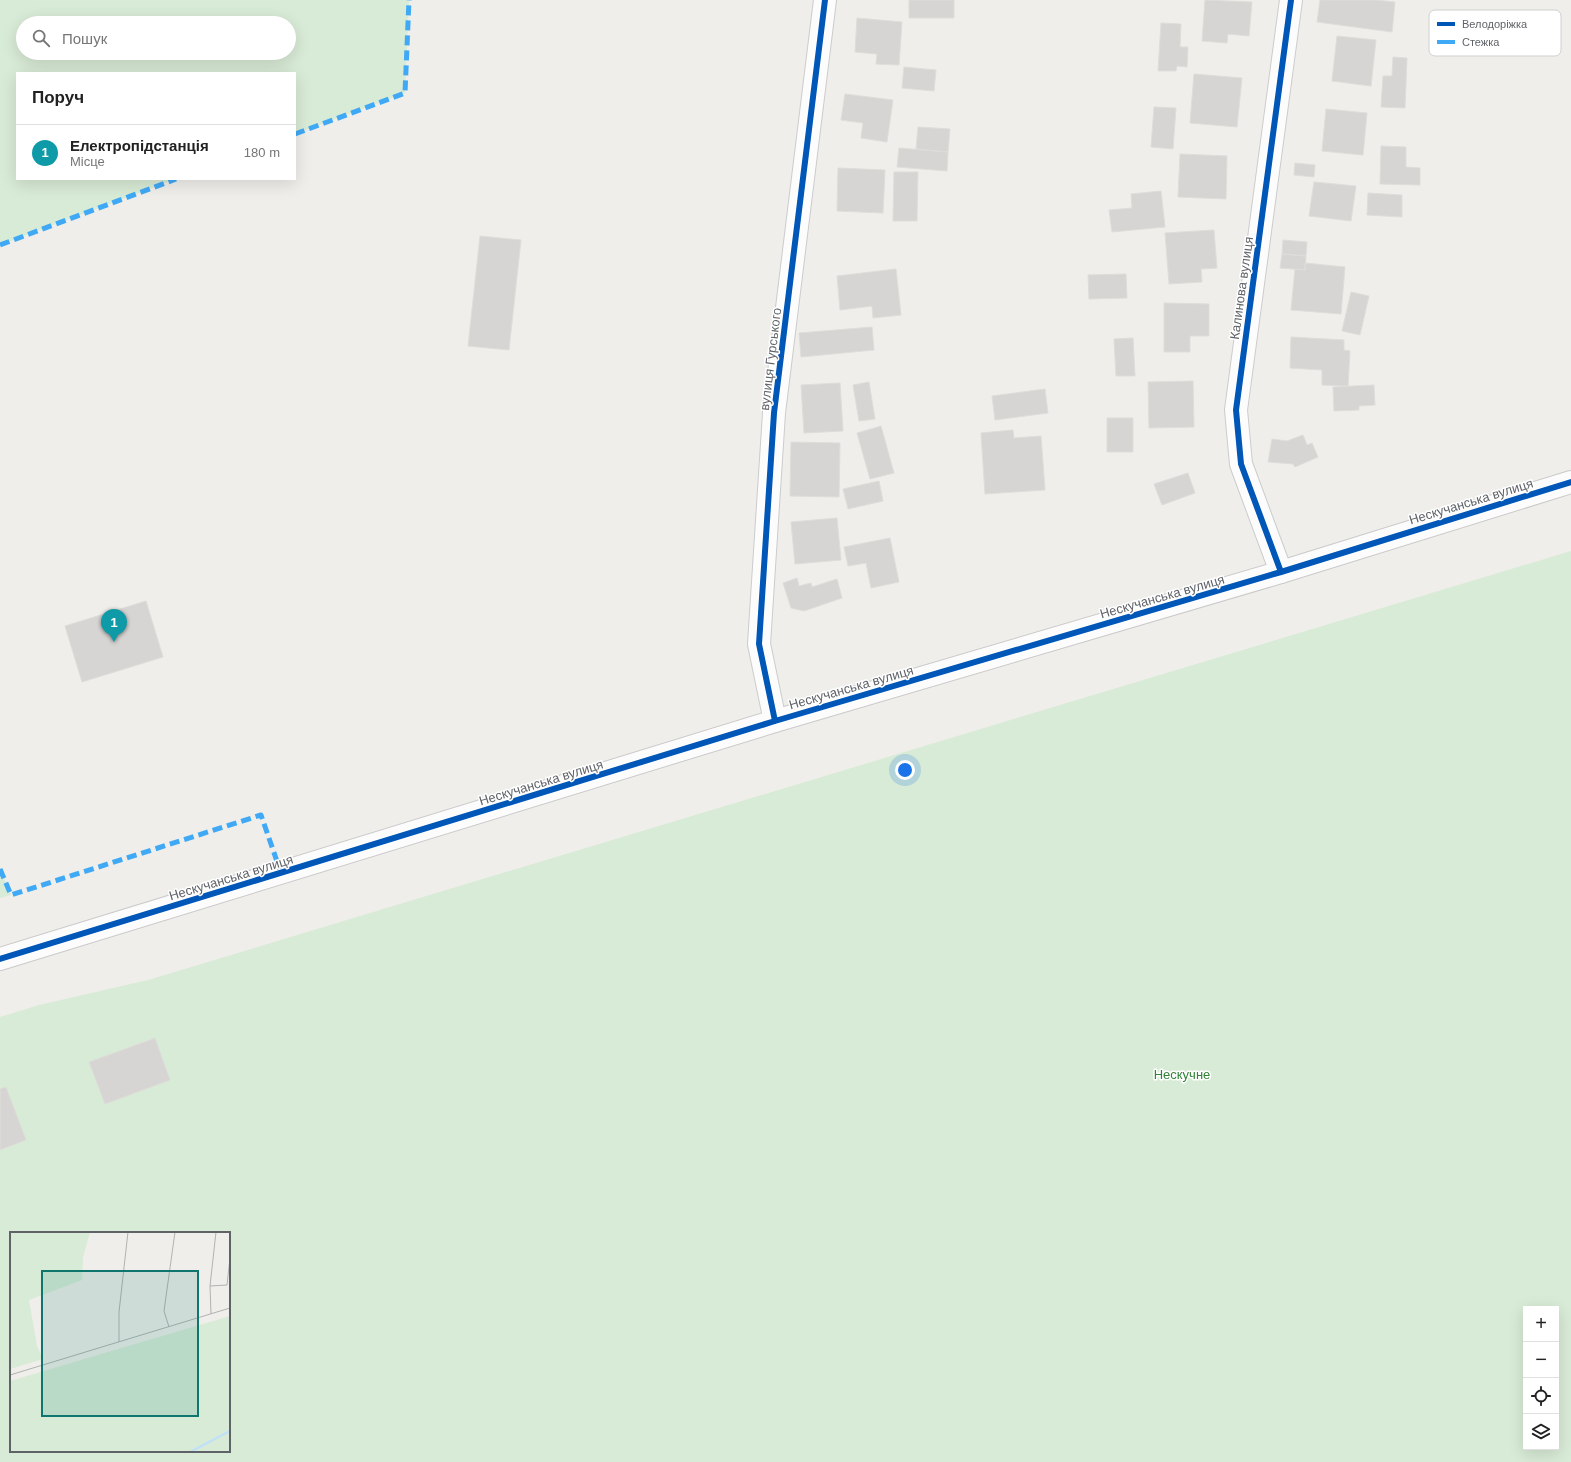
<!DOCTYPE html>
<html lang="uk">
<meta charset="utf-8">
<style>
:root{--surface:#fff;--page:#f2f2f2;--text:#222;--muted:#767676;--line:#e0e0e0;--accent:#ea580c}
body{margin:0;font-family:Helvetica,sans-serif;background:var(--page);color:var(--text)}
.controls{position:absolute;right:12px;bottom:12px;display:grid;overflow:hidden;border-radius:0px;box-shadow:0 4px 16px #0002}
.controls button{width:36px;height:36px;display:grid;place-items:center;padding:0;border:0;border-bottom:1px solid var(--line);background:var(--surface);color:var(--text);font:20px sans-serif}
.you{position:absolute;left:905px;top:770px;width:14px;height:14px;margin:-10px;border:3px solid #fff;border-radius:50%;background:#1a73e8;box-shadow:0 0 0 6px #1a73e833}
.badge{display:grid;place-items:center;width:26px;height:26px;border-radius:50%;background:var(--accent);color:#fff;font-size:13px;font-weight:700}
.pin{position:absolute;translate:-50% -33px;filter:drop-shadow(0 1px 2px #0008)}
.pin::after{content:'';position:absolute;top:21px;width:14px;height:12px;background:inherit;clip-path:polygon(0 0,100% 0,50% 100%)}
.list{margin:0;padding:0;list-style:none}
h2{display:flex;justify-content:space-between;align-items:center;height:52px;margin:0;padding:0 16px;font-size:17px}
h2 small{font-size:13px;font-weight:400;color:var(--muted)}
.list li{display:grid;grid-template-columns:26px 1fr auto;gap:12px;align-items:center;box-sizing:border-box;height:56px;padding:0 16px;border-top:1px solid var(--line)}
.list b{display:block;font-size:15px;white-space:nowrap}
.list p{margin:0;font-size:13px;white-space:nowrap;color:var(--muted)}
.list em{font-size:13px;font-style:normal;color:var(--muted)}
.icon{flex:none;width:22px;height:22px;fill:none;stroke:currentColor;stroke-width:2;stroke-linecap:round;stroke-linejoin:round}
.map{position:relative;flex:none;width:1571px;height:1462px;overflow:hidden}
.search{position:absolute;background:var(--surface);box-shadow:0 4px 16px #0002;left:16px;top:16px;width:280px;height:44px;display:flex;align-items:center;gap:10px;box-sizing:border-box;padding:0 14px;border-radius:22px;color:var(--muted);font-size:15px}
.panel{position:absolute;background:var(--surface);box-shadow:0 4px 16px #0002;left:16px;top:72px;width:280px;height:108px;border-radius:0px}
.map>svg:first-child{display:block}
</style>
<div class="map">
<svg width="1571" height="1462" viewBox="0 0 1571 1462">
<rect width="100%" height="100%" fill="#efeeea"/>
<path fill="#d8ebd6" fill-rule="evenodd" d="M0,0H409L405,93L295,134V73H17V179H176L0,245ZM23,23H289V53H23Z
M1571,551V1462H0V1017L39,1005L148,980ZM11,1233H229V1451H11ZM1526,1309H1556V1447H1526Z
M0,869L11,895L0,898Z"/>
<path fill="#d6d5d3" stroke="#deddd9" d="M909,0H954V18H909Z
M1205,0L1252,2L1249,36L1228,34L1227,43L1202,41Z
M1320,0H1376L1395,2L1392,32L1317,22Z
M857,18L902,22L899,65L876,64L877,54L855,52Z
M1161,23L1181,24L1180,47H1188L1187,67L1177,66L1176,71H1158Z
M1337,36L1376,40L1371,86L1332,81Z
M1393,57L1407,58L1405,108L1381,107L1383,76H1392Z
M904,67L936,70L934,91L902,88Z
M1194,74L1242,78L1237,127L1190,123Z
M845,94L893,100L887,142L861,138L863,123L841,120Z
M1154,107L1176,108L1173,149L1151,147Z
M1326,109L1367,113L1363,155L1322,151Z
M918,127L950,129L948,152L916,149Z
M1381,146L1406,147V167L1420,168V185L1380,184Z
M899,148L948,152L947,171L897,167Z
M1180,154L1227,156L1226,199L1178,197Z
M1295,163L1315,165L1314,177L1294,175Z
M838,168L885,170L883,213L837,211Z
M894,172H918L917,221H893Z
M1314,182L1356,186L1351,221L1309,216Z
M1161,191L1165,227L1112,232L1109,210L1132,208L1131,194Z
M1368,193L1402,195V217L1367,215Z
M1214,230L1217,268L1201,269L1202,282L1169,284L1165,233Z
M480,236L521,240L509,350L468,346Z
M1283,240L1307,242L1306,256L1282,254Z
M1282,254L1306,256L1305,270L1280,268Z
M1305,263L1345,267L1341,314L1291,310L1295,269L1305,270Z
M896,269L901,315L873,318L872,306L840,310L837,276Z
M1126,274L1127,298L1089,299L1088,275Z
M1351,292L1369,296L1360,335L1342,331Z
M1164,303L1209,304V336H1190V352H1164Z
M872,327L874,350L801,357L799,333Z
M1291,337L1344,340V350L1350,351L1348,386L1322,385V370L1290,368Z
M1133,338L1135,376H1116L1114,339Z
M1193,381L1194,427L1149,428L1148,382Z
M869,382L875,419L859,421L853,385Z
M840,383L843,431L804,433L801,385Z
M1374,385L1375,405L1359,406V410L1334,411L1333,387Z
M1045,389L1048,413L995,420L992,396Z
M1107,418H1133V452H1107Z
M881,426L894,473L870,479L857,433Z
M1013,430L1014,438L1041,436L1045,490L985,494L981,433Z
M1303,435L1307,445L1312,443L1318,457L1295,467L1293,464L1268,462L1272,439L1287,441Z
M791,442L840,443L839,497L790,496Z
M1188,473L1195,493L1162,505L1154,484Z
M879,481L883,501L848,509L843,489Z
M837,518L841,560L795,564L791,522Z
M890,538L899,582L871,588L866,563L848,566L844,547Z
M797,578L799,586L811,583L812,587L837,579L842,598L804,611L791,608L783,583Z
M146,601L163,657L82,682L65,626Z
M155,1038L170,1080L105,1104L89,1062Z
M6,1087L26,1140L0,1150V1089Z"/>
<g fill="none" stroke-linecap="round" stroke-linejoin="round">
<defs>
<path id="street" d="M1281,572L1241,464L1236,410L1291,0
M775,721L759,644L774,413L825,0"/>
<path id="secondary" d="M0,959L775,721L1281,572L1571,482"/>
</defs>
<use href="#street" stroke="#cbcccc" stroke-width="24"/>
<use href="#secondary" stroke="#cacacb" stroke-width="24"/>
<use href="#street" stroke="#fdfcfc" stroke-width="22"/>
<use href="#secondary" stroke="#fdfcfc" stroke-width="22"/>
<path stroke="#3fa9f5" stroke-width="5" stroke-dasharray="10 5" stroke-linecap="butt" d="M295,134L405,93L409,0
M0,245L176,179
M0,869L11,895L261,815L281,873"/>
<defs>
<path id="cycleway" d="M1281,572L1241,464L1236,410L1291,0
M775,721L759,644L774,413L825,0
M0,959L775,721L1281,572L1571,482"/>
</defs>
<use href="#cycleway" stroke="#fff" stroke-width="8"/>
<use href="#cycleway" stroke="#0057b8" stroke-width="6"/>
</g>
<g text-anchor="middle" stroke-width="3" stroke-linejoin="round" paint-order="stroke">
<g font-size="13" fill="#5f6368" stroke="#fff">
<text transform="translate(1241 288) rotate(-82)" y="5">Калинова вулиця</text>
<text transform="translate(770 359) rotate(-83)" y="5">вулиця Гурського</text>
<text transform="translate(1471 501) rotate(-17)" y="5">Нескучанська вулиця</text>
<text transform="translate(1162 596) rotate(-16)" y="5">Нескучанська вулиця</text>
<text transform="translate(851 687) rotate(-16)" y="5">Нескучанська вулиця</text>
<text transform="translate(541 782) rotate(-17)" y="5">Нескучанська вулиця</text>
<text transform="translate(231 877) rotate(-17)" y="5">Нескучанська вулиця</text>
</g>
<g font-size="13" fill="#348238" stroke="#fff">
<text x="1182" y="1079">Нескучне</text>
</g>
</g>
<g transform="translate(10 1232)">
<rect width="220" height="220" fill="#efeeea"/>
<path d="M0,0H80L73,25L72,48L19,68L27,114L33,127L0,137ZM220,84V220H0V149Z" fill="#d8ebd6"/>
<path fill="none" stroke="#bfe0f9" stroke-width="2" d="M180,220L220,199"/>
<path fill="none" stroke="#b1b2b2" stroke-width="1" d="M200,54L217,53L220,26M201,82L200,54L206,0M159,95L154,79L165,0M109,110V80L118,0M0,143L220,76"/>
<path fill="#0f766e" fill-opacity="0.15" stroke="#0f766e" stroke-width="2" d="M32,39H188V184H32Z"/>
<rect width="220" height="220" fill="none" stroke="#5f6368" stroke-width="2"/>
</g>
<rect x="1429" y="10" width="132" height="46" rx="6" fill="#fff" stroke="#cfd0d2" stroke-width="1"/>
<rect x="1437" y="22" width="18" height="4" fill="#0057b8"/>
<rect x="1437" y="40" width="18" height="4" fill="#3fa9f5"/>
<g font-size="11" fill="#5f6368">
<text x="1462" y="28">Велодоріжка</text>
<text x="1462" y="46">Стежка</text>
</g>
</svg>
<div class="controls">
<button>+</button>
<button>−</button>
<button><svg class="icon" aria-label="locate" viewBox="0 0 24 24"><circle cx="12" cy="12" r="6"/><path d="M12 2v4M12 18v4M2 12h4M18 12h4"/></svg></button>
<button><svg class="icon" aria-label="layers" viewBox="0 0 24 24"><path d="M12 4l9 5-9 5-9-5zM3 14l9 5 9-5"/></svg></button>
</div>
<div class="you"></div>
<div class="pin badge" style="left:114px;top:642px;background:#0f9aa8">1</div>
<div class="search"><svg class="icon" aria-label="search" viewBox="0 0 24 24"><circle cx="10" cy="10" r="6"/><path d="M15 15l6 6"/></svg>Пошук</div>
<section class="panel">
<h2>Поруч<small></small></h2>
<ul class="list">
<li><span class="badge" style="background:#0f9aa8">1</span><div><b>Електропідстанція</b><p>Місце</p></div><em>180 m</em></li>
</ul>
</section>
</div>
